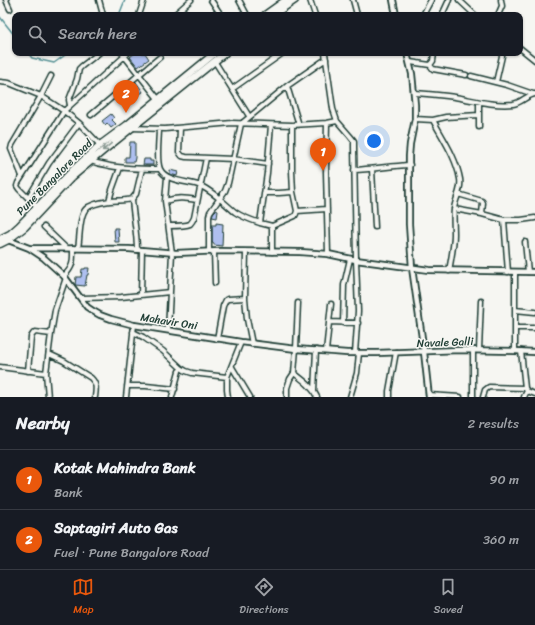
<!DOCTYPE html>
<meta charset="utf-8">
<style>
:root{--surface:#171b24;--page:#242831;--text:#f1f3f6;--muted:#9ea1a6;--line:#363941;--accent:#ea580c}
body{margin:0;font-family:Sriracha,sans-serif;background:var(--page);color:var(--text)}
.you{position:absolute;left:374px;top:141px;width:14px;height:14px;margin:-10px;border:3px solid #fff;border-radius:50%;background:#1a73e8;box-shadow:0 0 0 6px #1a73e833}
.badge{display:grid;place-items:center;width:26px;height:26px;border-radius:50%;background:var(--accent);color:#fff;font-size:13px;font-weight:700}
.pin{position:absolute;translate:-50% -33px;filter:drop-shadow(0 1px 2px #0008)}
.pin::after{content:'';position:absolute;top:21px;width:14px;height:12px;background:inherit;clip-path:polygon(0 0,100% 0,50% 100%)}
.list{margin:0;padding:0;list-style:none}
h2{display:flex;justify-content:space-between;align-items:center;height:52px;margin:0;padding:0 16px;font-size:17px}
h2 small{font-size:13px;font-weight:400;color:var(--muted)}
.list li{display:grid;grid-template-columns:26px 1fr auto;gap:12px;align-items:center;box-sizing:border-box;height:60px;padding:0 16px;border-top:1px solid var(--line)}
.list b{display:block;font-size:15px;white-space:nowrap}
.list p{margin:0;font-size:13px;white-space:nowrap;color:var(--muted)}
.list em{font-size:13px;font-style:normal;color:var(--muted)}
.icon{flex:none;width:22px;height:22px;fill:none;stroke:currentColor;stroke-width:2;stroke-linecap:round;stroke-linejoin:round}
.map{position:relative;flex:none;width:535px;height:397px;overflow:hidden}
.search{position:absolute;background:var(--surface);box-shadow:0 1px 3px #0004;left:12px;right:12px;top:12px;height:44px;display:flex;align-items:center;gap:10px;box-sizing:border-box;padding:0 14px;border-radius:8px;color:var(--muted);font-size:15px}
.sheet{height:172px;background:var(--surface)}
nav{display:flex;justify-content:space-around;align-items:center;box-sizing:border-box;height:56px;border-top:1px solid var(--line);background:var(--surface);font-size:11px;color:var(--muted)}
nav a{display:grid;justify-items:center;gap:2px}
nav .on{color:var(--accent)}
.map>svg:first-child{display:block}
</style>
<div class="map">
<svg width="535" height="397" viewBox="0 0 535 397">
<rect width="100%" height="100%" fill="#f6f6f2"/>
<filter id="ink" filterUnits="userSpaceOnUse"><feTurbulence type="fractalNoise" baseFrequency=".025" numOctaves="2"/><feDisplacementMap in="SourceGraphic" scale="8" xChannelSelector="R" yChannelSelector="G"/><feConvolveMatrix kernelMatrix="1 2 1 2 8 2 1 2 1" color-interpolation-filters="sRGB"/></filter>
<g filter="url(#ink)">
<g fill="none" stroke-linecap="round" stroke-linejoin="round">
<path stroke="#559195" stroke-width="1.5" d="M119,15L125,0
M0,17L15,36
M28,53L32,58L54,63L68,53"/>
</g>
<path fill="#aebfef" stroke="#1f3d34" d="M135,53H145L149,59L138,67L130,57Z
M136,82L143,92L124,105L118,97Z
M111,114L114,118L112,120L116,124L111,128L107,123L105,125L102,121Z
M130,142H135V158L134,162H125V157H129Z
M144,159H150V161H153V165H143Z
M170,170L178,172L177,176L170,174Z
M216,210L218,211L217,218L212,217L213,213Z
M216,223L223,224L222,246L214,245V243H212V225H216Z
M114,228H118L119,242H115Z
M85,268H89L88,275H87L85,286L75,285L76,277H81L82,269H85Z"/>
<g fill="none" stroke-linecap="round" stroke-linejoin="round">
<defs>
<path id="minor" d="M6,0L10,9
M99,0L103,15
M211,0L221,15
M239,0L247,15
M310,0L315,15
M353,0L357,15
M459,0L475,15
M139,15L144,0
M174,15L191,0
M423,15L431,0
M442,15L449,0
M498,15L502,6L501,0
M520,48L535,60
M122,53L159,100
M325,53L333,109L337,121L350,136L354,141V147L356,260L358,311L355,353
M215,62L249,116
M410,62L430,65L433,61L434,53
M430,65L433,69L466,75
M471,76L507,85L533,94
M0,82L9,83L41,96L64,111L79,123L100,145
M496,82L502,56
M287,86L299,125
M232,89L283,53
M415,93C428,94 441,95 455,97C473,100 493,106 513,104C521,103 527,95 535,94
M479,102V127
M70,105L69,100L77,79L79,69L82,66L99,53
M91,115L160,57
M415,119L433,120L446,117L479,115
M433,120C443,139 456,157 460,179C462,190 455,199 454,209C453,217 454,226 454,234C454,246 451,259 449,271
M327,123L326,172L328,254
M271,125L267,173L260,223L272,226L295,216L296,214L297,211L293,192L292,171V125
M132,128L165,129L232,123L292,125L327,123L337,121
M180,128L179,152L182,156L186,157L233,159L268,164
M159,129C159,139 156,160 160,169C166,182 189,181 201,186C215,193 224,203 235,212C242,217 251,220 260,223
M92,161C97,164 104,164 110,166C127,169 143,169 160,169
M372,169L375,227
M354,170C373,169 391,166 410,165
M22,176L11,149L12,145L41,96L51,76
M167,177L165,201L172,253L168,330
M264,193H279L293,192
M458,194L482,201L483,203L482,214
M28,198L49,163L79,123
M132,199C133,216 137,232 137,250
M109,201L112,190L120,168
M165,201C177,197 185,198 197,200
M37,207L19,189L17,186L18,183L64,111L128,53
M454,209L482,214L504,220H521L535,218
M297,211L327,209
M504,220L508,272
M169,226C174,226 186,226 190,224C192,222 193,220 194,218L206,158
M272,226V252
M44,227L66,248
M525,242L528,272
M78,248C80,239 79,215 86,209C92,203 103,202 110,201C117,200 125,201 132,199L136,194L142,169
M209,252V216L210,212L225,191L228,183L241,124L287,86L326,59
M214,252L215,283
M246,252L245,298L247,319L252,344
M515,272V351
M64,276C74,266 73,261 73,248
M141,295L142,250
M81,298L121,297L170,292
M515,310L535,312
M329,322L358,323
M343,323L344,285L350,259
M515,328H535
M133,332L143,337L163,351L181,368L186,371L192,373L227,377
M217,339L223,306L226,300L228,299L245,298
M473,350V397
M479,350L481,301
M326,351L331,304
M521,351L525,388L527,391L535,394
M49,354L64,361L91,378C97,384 96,389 95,397
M0,367L46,373
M232,367L250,397
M28,371L31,337L33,334L35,332L51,334
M294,373C303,380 312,386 317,397
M127,386H146L175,389
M314,391L316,350
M429,395L460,397
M48,397L46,373L51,334L55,310L66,278
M126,397L134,325
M172,397L179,371
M228,397L227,390V377L241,342
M287,397V388L290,379L294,373L296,349L298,303
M350,397L357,373L359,353
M389,397V391L396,352
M483,397L485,390L489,387L525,388
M524,397L527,391"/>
<path id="tertiary" d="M393,0L396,15
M407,53L412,74L415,105V119L410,144L409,156V224L412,268L424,352L429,397
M8,240L29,248L44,258L64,276L87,307L93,311L100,315L111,319L134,325L241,342L296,349L347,353H377L460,350L515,351L535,352
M29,248L129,249L176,253L220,251L300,252L328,254L356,260L429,270L535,272"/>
<path id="primary" d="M265,15L286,0
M273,15L295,0
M0,239L10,234L19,226L73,170L100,145L127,125L215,53
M0,244L8,240L25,227L72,177L103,151L225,53"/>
</defs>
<use href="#minor" stroke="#1f3d34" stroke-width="7"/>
<use href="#tertiary" stroke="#1f3d34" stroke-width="8"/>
<use href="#primary" stroke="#1f3d34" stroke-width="9"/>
<use href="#minor" stroke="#f6f6f2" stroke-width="4"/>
<use href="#tertiary" stroke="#f6f6f2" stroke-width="4.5"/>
<use href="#primary" stroke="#f6f6f2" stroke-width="6"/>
</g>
<defs><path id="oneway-shaft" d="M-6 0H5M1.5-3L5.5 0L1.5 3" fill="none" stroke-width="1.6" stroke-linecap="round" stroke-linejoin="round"/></defs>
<use stroke="#8a9a93" href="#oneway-shaft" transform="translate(107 147) rotate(141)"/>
</g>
<g text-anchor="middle" stroke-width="3" stroke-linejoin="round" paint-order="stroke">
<g font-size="11" fill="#1f3d34" stroke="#f6f6f2">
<text transform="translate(54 177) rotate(-45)" y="4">Pune Bangalore Road</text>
<text transform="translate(169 321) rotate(9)" y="4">Mahavir Oni</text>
<text transform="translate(445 342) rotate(-2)" y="4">Navale Galli</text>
</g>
</g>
</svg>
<div class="you"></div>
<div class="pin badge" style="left:323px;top:171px">1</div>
<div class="pin badge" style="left:126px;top:113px">2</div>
<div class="search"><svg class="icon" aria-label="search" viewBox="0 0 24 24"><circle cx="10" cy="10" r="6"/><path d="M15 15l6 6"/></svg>Search here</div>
</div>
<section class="sheet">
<h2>Nearby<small>2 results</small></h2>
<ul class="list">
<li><span class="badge">1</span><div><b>Kotak Mahindra Bank</b><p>Bank</p></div><em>90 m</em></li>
<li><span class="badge">2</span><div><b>Saptagiri Auto Gas</b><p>Fuel · Pune Bangalore Road</p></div><em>360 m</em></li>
</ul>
</section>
<nav>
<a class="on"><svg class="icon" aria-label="map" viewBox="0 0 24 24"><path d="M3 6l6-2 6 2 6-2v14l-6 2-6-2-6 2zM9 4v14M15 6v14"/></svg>Map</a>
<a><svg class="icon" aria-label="directions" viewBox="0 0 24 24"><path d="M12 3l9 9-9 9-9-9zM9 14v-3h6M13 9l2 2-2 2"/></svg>Directions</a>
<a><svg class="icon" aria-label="saved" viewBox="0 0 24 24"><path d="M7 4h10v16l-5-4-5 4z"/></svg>Saved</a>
</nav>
